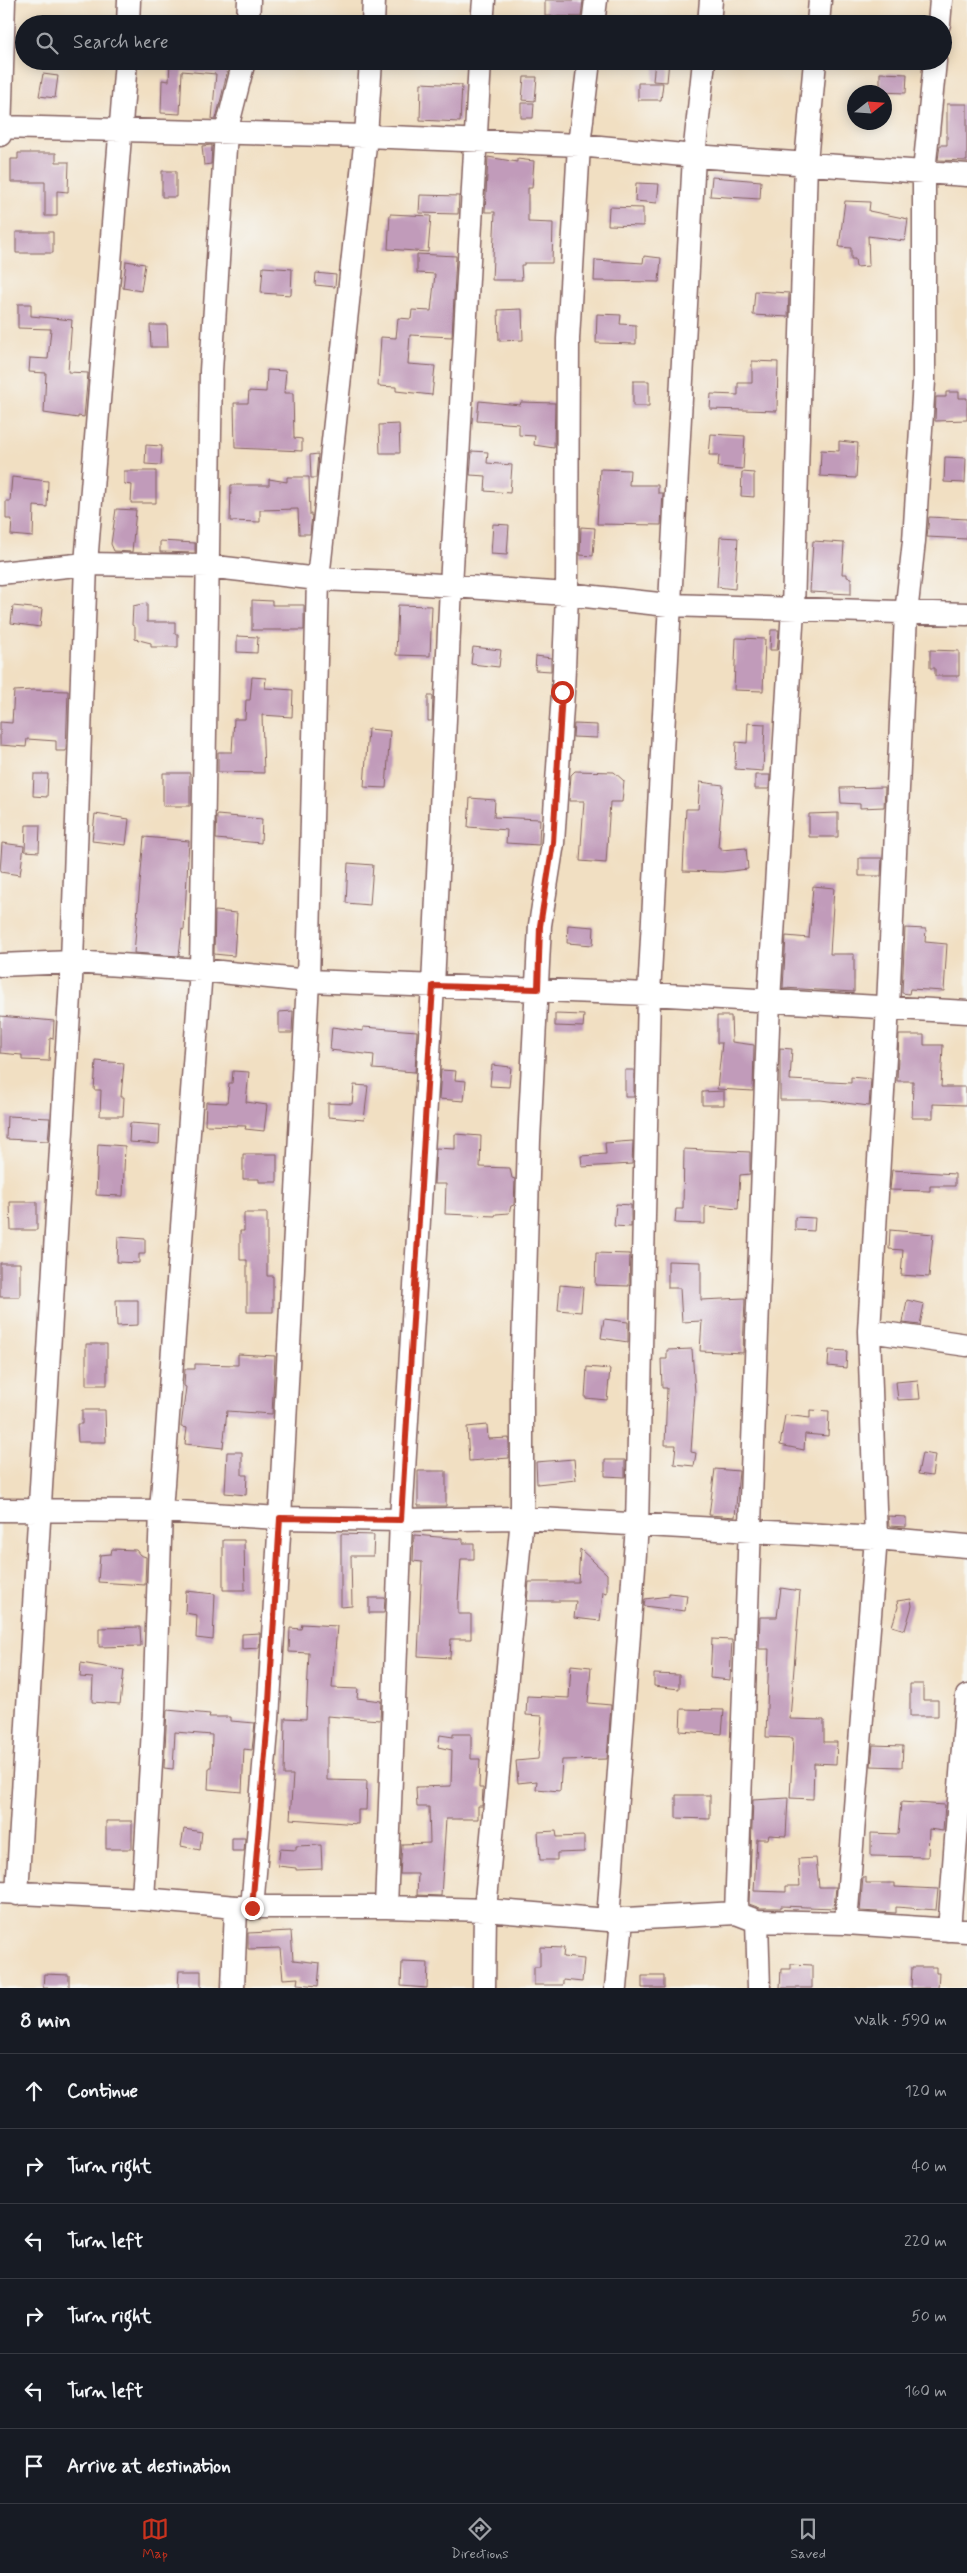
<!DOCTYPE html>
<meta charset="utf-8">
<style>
:root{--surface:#171b24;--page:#242831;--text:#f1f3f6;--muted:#9ea1a6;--line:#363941;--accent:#c8321e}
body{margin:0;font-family:Mynerve,sans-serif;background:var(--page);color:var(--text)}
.compass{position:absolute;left:847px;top:85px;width:45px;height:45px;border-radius:50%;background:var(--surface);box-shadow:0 2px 12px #0003;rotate:73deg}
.stop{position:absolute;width:15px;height:15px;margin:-11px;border:4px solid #c8321e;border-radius:50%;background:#fff}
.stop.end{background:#c8321e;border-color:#fff;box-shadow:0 1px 5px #0008}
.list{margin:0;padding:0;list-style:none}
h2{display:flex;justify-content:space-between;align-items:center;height:65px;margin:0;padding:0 20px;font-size:21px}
h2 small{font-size:16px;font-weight:400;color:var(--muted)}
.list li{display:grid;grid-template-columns:32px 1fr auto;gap:15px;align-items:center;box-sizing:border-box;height:75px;padding:0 20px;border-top:1px solid var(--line)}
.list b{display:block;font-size:19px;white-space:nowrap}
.list em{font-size:16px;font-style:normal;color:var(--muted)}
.icon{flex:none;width:28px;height:28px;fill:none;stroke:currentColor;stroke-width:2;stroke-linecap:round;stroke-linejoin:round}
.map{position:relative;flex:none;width:967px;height:1988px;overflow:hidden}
.search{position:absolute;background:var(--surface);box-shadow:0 2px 12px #0003;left:15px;right:15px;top:15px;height:55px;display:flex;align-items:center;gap:12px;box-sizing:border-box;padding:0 18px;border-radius:28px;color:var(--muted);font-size:19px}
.sheet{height:515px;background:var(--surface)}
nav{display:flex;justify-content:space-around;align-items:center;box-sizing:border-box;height:70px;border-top:1px solid var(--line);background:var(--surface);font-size:14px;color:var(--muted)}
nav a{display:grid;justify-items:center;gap:2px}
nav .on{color:var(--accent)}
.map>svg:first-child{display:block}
</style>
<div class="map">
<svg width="967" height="1988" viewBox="0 0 967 1988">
<rect width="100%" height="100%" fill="#f6f6f2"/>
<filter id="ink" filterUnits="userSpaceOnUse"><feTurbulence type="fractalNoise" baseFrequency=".02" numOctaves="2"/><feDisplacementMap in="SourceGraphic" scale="10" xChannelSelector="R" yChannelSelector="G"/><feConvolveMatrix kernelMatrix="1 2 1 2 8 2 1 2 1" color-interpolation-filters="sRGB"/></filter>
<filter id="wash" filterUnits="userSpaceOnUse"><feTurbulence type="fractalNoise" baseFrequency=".0096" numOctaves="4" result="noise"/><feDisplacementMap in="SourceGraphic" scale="20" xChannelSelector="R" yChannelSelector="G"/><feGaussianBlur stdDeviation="1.12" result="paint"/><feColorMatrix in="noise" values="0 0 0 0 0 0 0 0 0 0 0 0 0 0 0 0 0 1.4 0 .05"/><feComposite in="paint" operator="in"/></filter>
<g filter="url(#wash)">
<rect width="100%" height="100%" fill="#f1dfc2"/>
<g id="blocks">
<path fill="#c19bba" d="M545,0H583L581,17L545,16Z
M170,61H230L216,119H212L216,74L182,71L180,114L161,113L162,80L169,81Z
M655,61H669L667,82L653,81Z
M880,73L907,74L906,93L880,92Z
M43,74L58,76L55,98L39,96Z
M524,77H537L535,101L522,100Z
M421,83L462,85L460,122L420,120Z
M638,83H663L661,100H638Z
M521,103H534L533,118H521Z
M947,104H967V161L938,160L940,145H947Z
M212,145L211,164L204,165L202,146Z
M18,153H56V162H69L68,192L57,191V216H45V182H11V159H18Z
M488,157L517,162V159L534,161L532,188H528V222L553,223L552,263H524V265H521L522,280H492L495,212H485Z
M162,171H176V197H162Z
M712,177L761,181L760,199L710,196Z
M636,183L659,184L657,203L635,201Z
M420,195L459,196L458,214L419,213Z
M845,201L870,202L869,211L908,219L905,241L868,236L869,266L856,267L855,259H851V248L839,247Z
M609,207L643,208V226L608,225Z
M390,214L431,216L428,252L388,249Z
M16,232H53V253H16Z
M417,254L456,256L452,337L410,335L408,364L435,366L432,395L396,391V387L378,386L381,337L396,338L398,318L411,319L412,310L431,311L435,274L417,273Z
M644,256L661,258L659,282L594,281L595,260L643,263Z
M126,261L145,264L141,291L123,288Z
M263,267L292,269L291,295L261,293Z
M316,273L336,275L335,287L315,285Z
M755,291L789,293L788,317L753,315Z
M18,304H31V316L72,320L68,372L88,373L84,417L78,416V418L44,413L46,373L29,372L30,358L48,359L51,329L18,328Z
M522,309L523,340L499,341L498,310Z
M597,314L621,315L620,324L636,325V344L596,343Z
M150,325H167L168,347H151Z
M752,361L778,362L777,411L710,409L711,394L738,395V383H752Z
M267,370L286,371L284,393H293L294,438L302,439V451L235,448L234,403H248L249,391L266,392Z
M633,381H649V406H633Z
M946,392H959V398H967V420L935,421L936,397H946Z
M479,401L520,405L521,402L555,403L554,448L534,445L535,436L519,435V424L477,421Z
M399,424L400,453H380L379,425Z
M711,434L745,436L743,469L718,467L719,455H709Z
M839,441L858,443L856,478L820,476L821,450L839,451Z
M146,445L162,446L161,465L145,464Z
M472,451L488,452L487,463L512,465L510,493L485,491L486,476L470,475Z
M318,454L316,478H311L310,455Z
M945,457L966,458L965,483L944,482Z
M600,469L630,470L629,485H658V493H663L661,525L597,524Z
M124,471H156V503H131L132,485L124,484Z
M742,472L754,473V497L741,496Z
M12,477L48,481L47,507L34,506L33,537L11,535L12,519H6V501H10Z
M287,477H309L310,515H312L310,534H299L298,509L260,510V522L230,521L231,485H269V479L287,482Z
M116,509L136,510L132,552L114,551L111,544Z
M929,517L967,519V539L927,537Z
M493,524L509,525L507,555L491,554Z
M581,527L595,528L593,556L580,555Z
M720,537L738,538L735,589L717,587Z
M160,541L195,543V553L160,552Z
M813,541L844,543L842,574H847V577L851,578V594L810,592Z
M252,600L272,601V605H304V630H252Z
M147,603V622H175V634H178V647H151V643L135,639V627L132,625L133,606Z
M398,605L432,606L430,656L396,655Z
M13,606L42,609L40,627L11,623Z
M771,630H779L777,650H770Z
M237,636L258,637L257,653L237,652Z
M736,638L765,639L763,691L734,690Z
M473,647L501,650L499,667L471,664Z
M930,650L959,651V676H935V668H930Z
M536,656L551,658V671L535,670Z
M252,677L266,678L265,688L293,690L292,717L262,715L264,773L218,772V752H232L234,719H245L246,700H250Z
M33,690L68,691L66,751H56V741L27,739L26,747L0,745V722L12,723L14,691Z
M428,696H433L432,721H428Z
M748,723L765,724L763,771L735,769L736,742L747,743Z
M574,724L597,725V738L573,737Z
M368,729L390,731L386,788L364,787Z
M575,771L614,772L624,781L622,802H610L606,863L580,861L584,801H569L571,775Z
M163,773H190V806H163Z
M34,774H48L47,797L33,796Z
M755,775H770L769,789H755Z
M700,782L723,785L718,847H721V850L746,848L748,869L722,872L683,871L686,809H698Z
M885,787L884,807L860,808V804L841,803L840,788Z
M470,798L495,800L494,817L540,819L539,845L506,843L507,830L468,827Z
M838,813V837H809V814Z
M95,814L129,819L126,845L92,841Z
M217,815L262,819L261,843L216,839Z
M26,825H40L39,852L25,851Z
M144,837L189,841L184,930L182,929L179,956L134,953Z
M2,843L24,846L20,875L0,872Z
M859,858H882L881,876H859Z
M348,863L373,865L370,905L346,903Z
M813,886L834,888L830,954H854V992L783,988L786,936L809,938Z
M215,911L237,913L234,956L214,954Z
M568,925L594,927L593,945L567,943Z
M905,928L926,929L925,942L947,944L944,991L910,989L909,994L902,993Z
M293,1011L292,1033H279V1012Z
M555,1014L584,1015L583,1027L555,1026Z
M0,1016L54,1021L53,1039L50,1038L49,1061L22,1060V1055L0,1053Z
M717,1016H731L732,1042L754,1045L753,1091L717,1089L722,1043H717Z
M332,1027L363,1031V1027L417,1031L415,1072L373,1069L374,1055L330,1050Z
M899,1035H924V1045H943L941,1087H966V1105L933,1104V1118H912L913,1081H897Z
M780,1048L792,1049L790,1080L851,1083V1077L871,1079L869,1106L821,1100H780Z
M96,1061L124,1063L121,1097H124L123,1116H100L101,1090H94Z
M492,1065L511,1067L509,1087L490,1086Z
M441,1070L456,1071L455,1080L466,1081L464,1101L439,1099Z
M625,1070H634V1097H625Z
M233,1071L249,1072L246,1102L267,1105L264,1131L245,1129L246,1126L205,1125L206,1102L227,1103L229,1083H232Z
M354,1085L368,1086L364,1120L328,1117V1103L352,1104Z
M724,1091V1105H702V1092Z
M7,1116L50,1118L48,1141L6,1139Z
M130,1123L160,1125L159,1144L129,1142Z
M455,1134L481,1136L480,1167L510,1168L512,1178L515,1179L514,1205L511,1206L509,1213L496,1214L495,1216L445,1214L446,1184H434L436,1148L455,1149Z
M633,1141L632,1164L582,1167L581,1156L606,1154L605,1143Z
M98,1144L125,1146L123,1196L96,1195Z
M684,1149L750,1152V1174L740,1175L738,1209L705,1206V1224L675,1223L676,1209H683Z
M243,1154H277V1182H259V1179H243Z
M892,1170L955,1174V1186H930V1191L890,1190Z
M10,1202H37V1230H11Z
M616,1204L631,1205V1227L614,1226Z
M244,1213H267V1276H273V1312H247V1260H240V1231H244Z
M795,1217L815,1218L814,1231L795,1230Z
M890,1230L933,1234L929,1277L901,1275L903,1250L889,1249Z
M118,1237L145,1239V1254H139V1263L117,1262Z
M596,1253L630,1254L629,1286L595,1285Z
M668,1261L701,1262V1300L745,1298L743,1353L700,1351L702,1321L682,1322L680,1288H668Z
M0,1263H20V1297H0Z
M560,1285L583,1287L581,1312L558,1310Z
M116,1300H138V1325L117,1326Z
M907,1300L924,1304L920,1325L903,1323Z
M604,1319L628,1322V1342L601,1338Z
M86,1344H107V1385H86Z
M692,1349L695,1393L691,1452L696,1453L694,1466L674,1464L676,1445H665L667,1388H662L661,1359H667V1350Z
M829,1350L847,1351L846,1368L828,1366Z
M238,1354L275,1356L272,1414L227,1411L223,1448L185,1444L187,1428L181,1427L186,1387L184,1386L185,1369H195V1364L238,1365Z
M587,1367L610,1369L607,1400L585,1398Z
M918,1380L920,1399L898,1400L896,1382Z
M82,1410H105L106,1442H78L77,1424H82Z
M810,1410L829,1411L828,1436L805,1434L804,1450L780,1445L785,1415L810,1418Z
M487,1425L488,1439L509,1438V1458L469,1461L467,1427Z
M227,1452H242V1475H247L246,1495L225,1493Z
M922,1453L935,1455L932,1476L918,1474Z
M574,1459L576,1480L537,1484L536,1462Z
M605,1460H625V1477L605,1476Z
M715,1469L739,1471L735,1517L709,1515Z
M418,1471H446V1506H418Z
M888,1516L906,1517V1527L889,1526Z
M341,1534L374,1535L373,1556H351L352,1606L341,1607Z
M414,1535L463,1539V1543H474V1559H461L458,1602V1614H471V1639H451L450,1658L418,1656L422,1562L413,1561Z
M223,1540H244L245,1590H223Z
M112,1549L136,1550L140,1555L146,1557L145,1585L98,1582L100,1555L111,1554Z
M580,1549L607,1574V1593L603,1592L600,1621L574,1618L576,1601H527L529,1582H578Z
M781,1588L800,1591L790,1719L824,1720V1742H837L836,1764L814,1763L813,1799L790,1798L793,1738L766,1737L769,1649H759L760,1617H777Z
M186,1591L215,1594L213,1640L196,1638L197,1615L185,1613Z
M669,1593L687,1595L685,1611L644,1606L645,1599L669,1596Z
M369,1598H385L384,1613H369Z
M911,1599L912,1606L905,1630L892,1626L898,1607L897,1601Z
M302,1624L337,1626L332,1688L358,1689L357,1698L381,1701L380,1720L327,1716V1780L367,1781L366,1810H358V1824L290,1819L293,1775H284L285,1718L306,1719L309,1653L289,1652L290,1628L301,1629Z
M140,1627L141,1646L99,1647V1628Z
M260,1633L259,1648L242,1649V1634Z
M712,1639L732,1640L730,1680L710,1678Z
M81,1663L124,1670L120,1704L92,1702L93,1678L80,1677Z
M571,1665L591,1667L588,1703L611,1705L607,1759L562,1760L560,1791L536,1789L537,1781L518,1783L516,1761L538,1759L542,1716L526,1715L527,1696L569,1698Z
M654,1674L679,1675V1689L654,1686Z
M910,1684H923V1700H938V1716H910Z
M681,1709L724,1710L722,1734L680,1731Z
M167,1710L210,1714L209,1717H231V1721L255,1723L252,1750L244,1749L242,1792L208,1789L209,1768H211L212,1735L175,1732L173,1769L164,1768Z
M453,1734H471V1759H480L479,1788H483L482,1806H478V1819H446L441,1896L417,1895L418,1874H400L402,1844L430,1843L429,1807H417L416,1787L451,1786L452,1750L438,1747L440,1735L453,1737Z
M873,1745L903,1746L902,1767L871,1766Z
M676,1795H710V1819L676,1818Z
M788,1798L786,1836L769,1835L768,1839H757L754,1891L786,1892V1886H800L798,1859L816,1858L819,1887H836L834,1908L781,1906V1908H760L749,1904L753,1800Z
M901,1802L945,1805L943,1831L929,1829L928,1857L871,1856V1833L898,1834Z
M106,1821H132V1849H106Z
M184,1829L202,1832L200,1850L181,1846Z
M556,1831L557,1837L584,1836V1852L557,1853V1860H540L538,1832Z
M232,1838H245L244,1851H232Z
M321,1845L322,1869L296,1870V1868L278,1866L280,1849L296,1850V1846Z
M863,1877H866V1883H895V1887L938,1889L936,1910L896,1907V1913L860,1911Z
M291,1931L293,1960L320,1963L318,1986L297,1984L298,1978L283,1979L280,1948L248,1949V1933Z
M540,1947L564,1948L563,1957L584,1959L582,1982L563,1980V1985H534V1967H540Z
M402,1962L428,1963L427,1988L401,1986Z
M791,1964L812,1965V1988H780L781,1969H791Z
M912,1967H936V1973H939L938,1988H911Z
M179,1971H201V1988H178Z
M44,1974L69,1975V1988H43Z
M642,1976H664V1988H642Z"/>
</g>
</g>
<g filter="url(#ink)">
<use href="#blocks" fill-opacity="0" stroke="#846260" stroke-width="1"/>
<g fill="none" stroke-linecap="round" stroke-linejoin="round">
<defs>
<path id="minor" d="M128,24L129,0
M248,24L249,0
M373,24L374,0
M482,24L484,0
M593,24L596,0
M709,24L711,0
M818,24L820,0
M939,24L941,0
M0,127L366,136L579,145L694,156L967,175
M0,135L4,0
M0,573L86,564L207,566L318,579L397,582L567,594L668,605L967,614
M0,965L72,962L201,970L308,981L649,994L967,1012
M869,1331L967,1345
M0,1510L161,1511L280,1518L401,1520L522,1518L876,1538L967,1546
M0,1892L143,1899L236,1907H386L485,1910L608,1920L736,1913L757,1921L846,1923L967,1931
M17,1894L72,962L86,564L126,61
M143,1899L154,1712L161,1511L201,970L211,371L226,132L244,61
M386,1907L401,1520L433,986L451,586L480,61
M252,1908L268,1719L280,1518L308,981L318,579L366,136L371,61
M736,1913L769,1000L793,609L806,162L815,61
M608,1920L637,1526L649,994L694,156L704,61
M757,1921L759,1988
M846,1923L876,1538L869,1331L888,1006L906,614L914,541L924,381V172L935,61
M949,1930L967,1696
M233,1988L236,1907
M484,1988L485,1910L522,1518V1385L529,1140L540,925L553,843L563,692L567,594L568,339L579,145L589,61
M616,1988L622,1919"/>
</defs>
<use href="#minor" stroke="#846260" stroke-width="25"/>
<use href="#minor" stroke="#fff" stroke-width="22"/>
</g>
</g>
<g fill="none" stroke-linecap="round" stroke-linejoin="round" filter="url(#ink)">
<path stroke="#c8321e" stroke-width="6" d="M252,1908L268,1719L280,1518L401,1520L433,986L538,989L540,926L553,843L562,692"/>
</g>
</svg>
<svg class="compass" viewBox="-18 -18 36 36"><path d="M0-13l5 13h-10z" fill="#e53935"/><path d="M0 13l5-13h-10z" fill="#9ea1a6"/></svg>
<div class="stop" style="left:562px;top:692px"></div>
<div class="stop end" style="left:252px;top:1908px"></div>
<div class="search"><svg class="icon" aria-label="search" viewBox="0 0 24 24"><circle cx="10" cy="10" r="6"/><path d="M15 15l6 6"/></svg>Search here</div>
</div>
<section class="sheet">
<h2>8 min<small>Walk · 590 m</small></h2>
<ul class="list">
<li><svg class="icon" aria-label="ahead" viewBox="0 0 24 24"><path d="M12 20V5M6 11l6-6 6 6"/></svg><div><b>Continue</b></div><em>120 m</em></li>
<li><svg class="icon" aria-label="right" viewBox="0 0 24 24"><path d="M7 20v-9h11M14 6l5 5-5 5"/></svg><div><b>Turn right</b></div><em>40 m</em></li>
<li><svg class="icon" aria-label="left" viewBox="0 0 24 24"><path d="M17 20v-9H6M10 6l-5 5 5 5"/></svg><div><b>Turn left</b></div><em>220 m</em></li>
<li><svg class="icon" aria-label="right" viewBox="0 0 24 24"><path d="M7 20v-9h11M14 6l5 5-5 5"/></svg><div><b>Turn right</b></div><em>50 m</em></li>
<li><svg class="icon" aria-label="left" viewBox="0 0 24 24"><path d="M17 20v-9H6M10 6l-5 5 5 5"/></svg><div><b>Turn left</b></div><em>160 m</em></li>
<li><svg class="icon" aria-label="arrive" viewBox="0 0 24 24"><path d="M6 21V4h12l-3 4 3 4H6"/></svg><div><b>Arrive at destination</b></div></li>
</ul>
</section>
<nav>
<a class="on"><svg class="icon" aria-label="map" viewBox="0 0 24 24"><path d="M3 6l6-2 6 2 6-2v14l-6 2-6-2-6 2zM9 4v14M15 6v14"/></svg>Map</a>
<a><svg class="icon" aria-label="directions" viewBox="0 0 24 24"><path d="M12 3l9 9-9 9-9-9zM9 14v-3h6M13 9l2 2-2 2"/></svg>Directions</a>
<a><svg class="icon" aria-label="saved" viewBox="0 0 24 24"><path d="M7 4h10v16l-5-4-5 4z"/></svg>Saved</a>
</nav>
